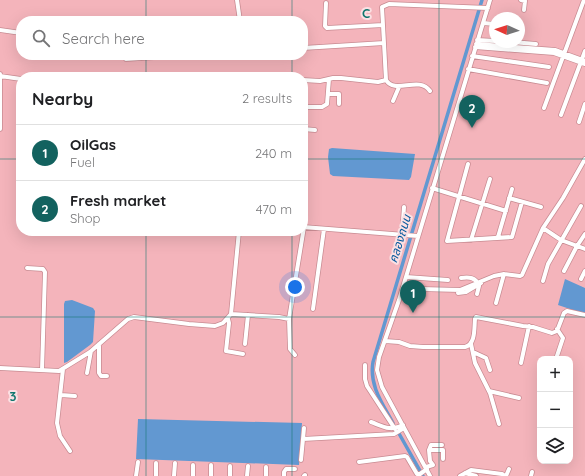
<!DOCTYPE html>
<meta charset="utf-8">
<style>
:root{--surface:#fff;--page:#f2f2f2;--text:#202124;--muted:#757577;--line:#e0e0e0;--accent:#13625f}
body{margin:0;font-family:Quicksand,"Noto Sans Thai",sans-serif;background:var(--page);color:var(--text)}
.controls{position:absolute;right:12px;bottom:12px;display:grid;overflow:hidden;border-radius:8px;box-shadow:0 4px 16px #0002}
.controls button{width:36px;height:36px;display:grid;place-items:center;padding:0;border:0;border-bottom:1px solid var(--line);background:var(--surface);color:var(--text);font:20px sans-serif}
.compass{position:absolute;left:489px;top:12px;width:36px;height:36px;border-radius:50%;background:var(--surface);box-shadow:0 4px 16px #0002;rotate:273deg}
.you{position:absolute;left:295px;top:287px;width:14px;height:14px;margin:-10px;border:3px solid #fff;border-radius:50%;background:#1a73e8;box-shadow:0 0 0 6px #1a73e833}
.badge{display:grid;place-items:center;width:26px;height:26px;border-radius:50%;background:var(--accent);color:#fff;font-size:13px;font-weight:700}
.pin{position:absolute;translate:-50% -33px;filter:drop-shadow(0 1px 2px #0008)}
.pin::after{content:'';position:absolute;top:21px;width:14px;height:12px;background:inherit;clip-path:polygon(0 0,100% 0,50% 100%)}
.list{margin:0;padding:0;list-style:none}
h2{display:flex;justify-content:space-between;align-items:center;height:52px;margin:0;padding:0 16px;font-size:17px}
h2 small{font-size:13px;font-weight:400;color:var(--muted)}
.list li{display:grid;grid-template-columns:26px 1fr auto;gap:12px;align-items:center;box-sizing:border-box;height:56px;padding:0 16px;border-top:1px solid var(--line)}
.list b{display:block;font-size:15px;white-space:nowrap}
.list p{margin:0;font-size:13px;white-space:nowrap;color:var(--muted)}
.list em{font-size:13px;font-style:normal;color:var(--muted)}
.icon{flex:none;width:22px;height:22px;fill:none;stroke:currentColor;stroke-width:2;stroke-linecap:round;stroke-linejoin:round}
.map{position:relative;flex:none;width:585px;height:476px;overflow:hidden}
.search{position:absolute;background:var(--surface);box-shadow:0 4px 16px #0002;left:16px;top:16px;width:292px;height:44px;display:flex;align-items:center;gap:10px;box-sizing:border-box;padding:0 14px;border-radius:16px;color:var(--muted);font-size:15px}
.panel{position:absolute;background:var(--surface);box-shadow:0 4px 16px #0002;left:16px;top:72px;width:292px;height:164px;border-radius:16px}
.map>svg:first-child{display:block}
</style>
<div class="map">
<svg width="585" height="476" viewBox="0 0 585 476">
<rect width="100%" height="100%" fill="#f4b4bb"/>
<path fill="#6298d1" d="M332,148L415,154L411,177L409,180L333,176L330,174L328,157L329,149Z
M565,279L585,288V314L558,305Z
M72,300L93,308L95,311L93,342L90,345L67,362L64,363V304L65,301Z
M138,419L302,423L299,465L136,459Z"/>
<g fill="none" stroke-linecap="round" stroke-linejoin="round">
<path stroke="#6298d1" stroke-width="3.5" d="M393,423C382,403 369,385 373,362L482,0
M397,430L423,476"/>
<defs>
<path id="minor" d="M237,0L240,21
M521,0L525,1L524,10
M326,3L325,26L327,28L383,25
M483,23L495,24
M0,30L21,33
M477,40L495,41
M512,42L536,44
M476,44L555,50L585,61
M475,47L554,53L585,64
M303,48L384,43
M472,56L549,67
M126,59L189,55
M468,69L547,83
M0,74V129
M0,76L21,79
M303,80L320,81L333,78H341L378,82L386,80
M430,91C419,75 395,95 386,80L382,7L389,4L488,8
M328,94H339V104
M393,101L399,87
M303,107H322L327,104L329,79
M544,108L584,0
M561,115L585,51
M579,122L585,104
M303,129L315,130
M468,164L447,241L512,237L522,202
M432,188L506,211
M509,198L541,207
M303,227L418,236
M543,228L561,240L585,249
M402,235L404,207
M498,237L512,189
M471,240L490,179
M27,268L43,269L45,272L42,370
M564,271L577,246L585,234
M406,277L448,280
M461,278C469,277 476,277 479,286L477,294
M581,279L585,271
M543,281L548,264L581,206
M421,289L460,290L494,276L504,274L520,276L522,275L543,228L563,198L585,159
M402,290L418,291
M458,293L466,292L481,283
M496,303L504,274
M313,309L324,229
M231,314L279,317L289,319L290,349L295,355
M228,319L229,323L226,351L243,354
M289,319L304,227
M385,341L399,342L410,346L423,347H465C476,344 474,328 475,319L476,317L523,326L533,327L552,333L557,331L564,313L567,311L585,315
M99,344V373L101,376H107
M245,344L248,315
M471,344L475,363L490,393L499,424
M473,352L486,358L490,370
M556,359L563,338L557,329
M521,363L529,326
M365,365V379L367,386L395,429
M0,368L59,371L90,352L128,319L134,317L189,324L215,326L223,323L231,314L239,231
M63,369L57,423L60,436L70,451
M87,373L91,351
M489,391L519,398
M61,395L75,396
M371,422C382,426 391,432 403,425
M303,439L304,428
M429,450L431,445H442
M301,460L303,439L394,434L404,428
M359,462L405,456L407,457L417,474H420L427,469
M426,467L433,465L430,461L429,450H443V459
M465,473L476,476
M136,476L138,462
M156,476V463
M174,476L175,463
M193,476V465
M211,476V465
M230,476V466
M247,476L248,466
M266,476V467
M284,476V472L286,469H295
M304,476L305,475
M430,476L382,387L377,370L379,357L399,300L490,0
M460,476L471,470L502,474L505,476
M506,476L509,469
M531,476L532,472"/>
</defs>
<use href="#minor" stroke="#c88b92" stroke-width="5.5"/>
<use href="#minor" stroke="#fff" stroke-width="4"/>
</g>
<path fill="none" stroke="#0f766e" stroke-width="1" stroke-opacity="0.55" d="M146,0V21M292,0V21M439,0V476M146,55V77M292,55V77M0,159H21M303,159H585M146,231V476M292,231V476M0,317H585"/>
<g text-anchor="middle" stroke-width="4" stroke-linejoin="round" paint-order="stroke">
<g font-size="12" font-style="italic" fill="#00579c" stroke="#fbe0e3">
<text transform="translate(400 239) rotate(-73)" y="4">คลองถนน</text>
</g>
</g>
<g font-size="13" text-anchor="middle" font-weight="bold" fill="#0f766e" stroke="#fbe0e3" stroke-width="4" stroke-linejoin="round" paint-order="stroke">
<text x="366" y="18">C</text>
<text x="13" y="401">3</text>
</g>
</svg>
<div class="controls">
<button>+</button>
<button>−</button>
<button><svg class="icon" aria-label="layers" viewBox="0 0 24 24"><path d="M12 4l9 5-9 5-9-5zM3 14l9 5 9-5"/></svg></button>
</div>
<svg class="compass" viewBox="-18 -18 36 36"><path d="M0-13l5 13h-10z" fill="#e53935"/><path d="M0 13l5-13h-10z" fill="#757577"/></svg>
<div class="you"></div>
<div class="pin badge" style="left:413px;top:313px">1</div>
<div class="pin badge" style="left:472px;top:128px">2</div>
<div class="search"><svg class="icon" aria-label="search" viewBox="0 0 24 24"><circle cx="10" cy="10" r="6"/><path d="M15 15l6 6"/></svg>Search here</div>
<section class="panel">
<h2>Nearby<small>2 results</small></h2>
<ul class="list">
<li><span class="badge">1</span><div><b>OilGas</b><p>Fuel</p></div><em>240 m</em></li>
<li><span class="badge">2</span><div><b>Fresh market</b><p>Shop</p></div><em>470 m</em></li>
</ul>
</section>
</div>
